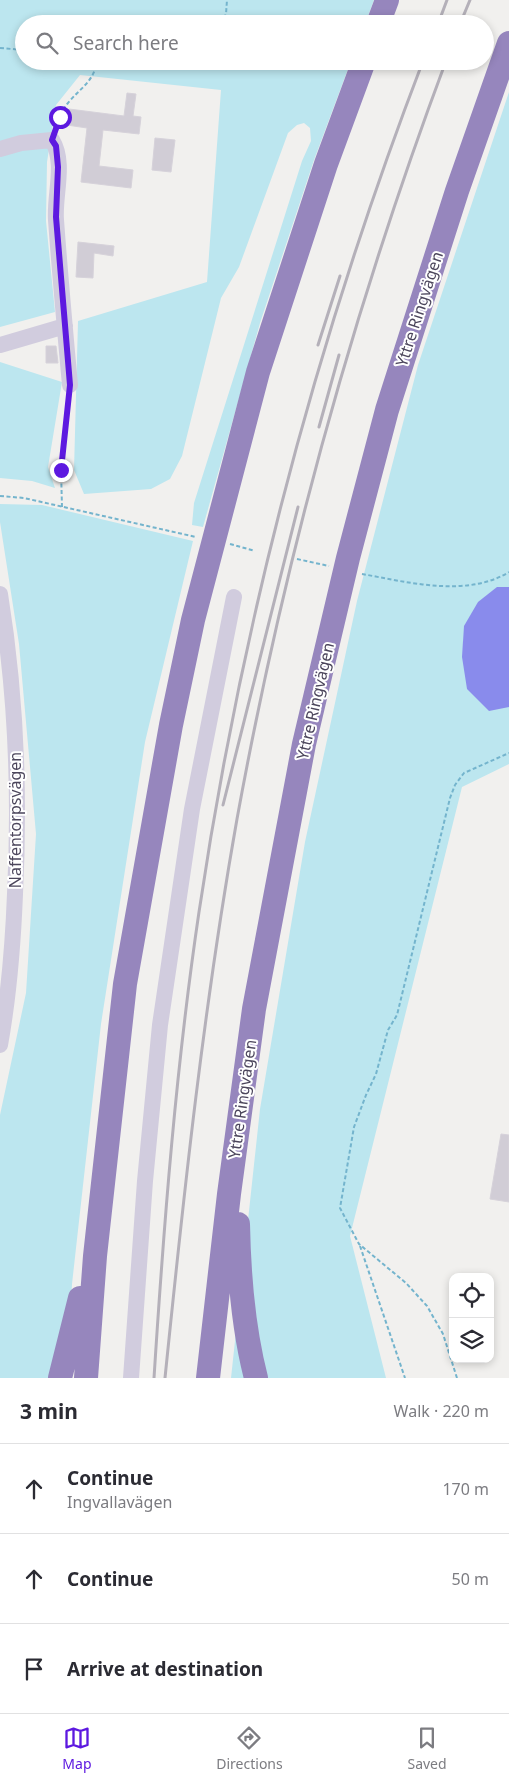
<!DOCTYPE html>
<meta charset="utf-8">
<style>
:root{--surface:#fff;--page:#f2f2f3;--text:#2b2b33;--muted:#7c7c81;--line:#e1e1e2;--accent:#5d19e0}
body{margin:0;font-family:"Noto Sans",sans-serif;background:var(--page);color:var(--text)}
.controls{position:absolute;right:15px;bottom:15px;display:grid;overflow:hidden;border-radius:10px;box-shadow:0 2px 8px #0003}
.controls button{width:45px;height:45px;display:grid;place-items:center;padding:0;border:0;border-bottom:1px solid var(--line);background:var(--surface);color:var(--text);font:25px sans-serif}
.stop{position:absolute;width:15px;height:15px;margin:-11px;border:4px solid #5d19e0;border-radius:50%;background:#fff}
.stop.end{background:#5d19e0;border-color:#fff;box-shadow:0 1px 5px #0008}
.list{margin:0;padding:0;list-style:none}
h2{display:flex;justify-content:space-between;align-items:center;height:65px;margin:0;padding:0 20px;font-size:21px}
h2 small{font-size:16px;font-weight:400;color:var(--muted)}
.list li{display:grid;grid-template-columns:32px 1fr auto;gap:15px;align-items:center;box-sizing:border-box;height:90px;padding:0 20px;border-top:1px solid var(--line)}
.list b{display:block;font-size:19px;white-space:nowrap}
.list p{margin:0;font-size:16px;white-space:nowrap;color:var(--muted)}
.list em{font-size:16px;font-style:normal;color:var(--muted)}
.icon{flex:none;width:28px;height:28px;fill:none;stroke:currentColor;stroke-width:2;stroke-linecap:round;stroke-linejoin:round}
.map{position:relative;flex:none;width:509px;height:1378px;overflow:hidden}
.search{position:absolute;background:var(--surface);box-shadow:0 2px 8px #0003;left:15px;right:15px;top:15px;height:55px;display:flex;align-items:center;gap:12px;box-sizing:border-box;padding:0 18px;border-radius:28px;color:var(--muted);font-size:19px}
.sheet{height:335px;background:var(--surface)}
nav{display:flex;justify-content:space-around;align-items:center;box-sizing:border-box;height:70px;border-top:1px solid var(--line);background:var(--surface);font-size:14px;color:var(--muted)}
nav a{display:grid;justify-items:center;gap:2px}
nav .on{color:var(--accent)}
.map>svg:first-child{display:block}
</style>
<div class="map">
<svg width="509" height="1378" viewBox="0 0 509 1378">
<rect width="100%" height="100%" fill="#f1f0ee"/>
<path fill="#bce6ef" d="M0,0H374L365,24H24V61H351L314,160L260,323L203,527L192,525L194,503L302,161L311,141L310,128L304,123L297,125L288,133L239,267L221,298L182,456L170,479L151,489L84,494L74,470L78,321L207,282L221,90L80,75L56,105L47,162L46,221L55,312L0,327Z
M509,92V764L462,787L350,1236L386,1378H231L260,1109L305,842L357,601L418,365Z
M0,362L62,382L48,467L55,488L32,481L0,478Z
M0,504L42,505L193,541L145,742L101,1024L72,1284L67,1378H0V1115L26,993L36,834L19,644L0,522Z"/>
<path fill="#898bec" d="M497,587H509V707L489,711L467,689L462,657L464,626L478,602Z"/>
<path fill="#d1cdd6" stroke="#d6d2da" d="M127,93L136,94L133,116L141,117L139,134L103,130L99,166L133,170L131,188L81,182L87,128L67,125L69,109L124,116Z
M155,138L175,140L171,172L152,170Z
M78,242L114,246L113,256L94,253L93,278L76,277Z
M46,346H56L58,363H46Z
M501,1134L509,1135V1202L490,1199Z"/>
<g fill="none" stroke-linecap="round" stroke-linejoin="round">
<path stroke="#74b4cd" stroke-width="2" stroke-dasharray="4 2.5" stroke-linecap="butt" d="M221,24L226,14L227,0
M0,48L24,50
M177,61H182
M56,128C59,119 62,110 68,103C80,88 94,82 97,61
M0,496L24,498L196,537
M62,507L61,470L69,398
M230,544L255,551
M297,559L329,566
M362,574C407,582 467,598 509,572
M360,1246L405,1378
M457,1378L443,1334L427,1306L406,1283L359,1244L340,1208L354,1127L366,1095L376,1074L388,1030L397,1015L450,798L455,785L464,773L509,753"/>
<path stroke="#d1ccde" stroke-width="16" d="M0,149L21,143L52,140C66,163 54,195 56,220C60,275 65,330 70,385
M0,345L65,326
M0,594C16,693 20,793 15,894C13,944 9,995 0,1045
M131,1378L145,1181L160,1025L192,809L234,597"/>
<path stroke="#9686bd" stroke-width="24" d="M378,24L387,0
M238,1224C239,1276 243,1328 256,1378
M60,1378L80,1298
M86,1378L95,1256L125,984L171,725L193,620L258,372L326,164L364,61
M208,1378L229,1194L254,1009L304,744L348,558L387,410L457,191L509,43"/>
<path stroke="#b4b0b9" stroke-width="3" d="M438,24L447,0
M460,24L470,0
M318,345L340,276
M319,427L339,355
M223,805L298,507
M154,1378C164,1222 176,1067 199,912C242,622 318,335 423,61
M165,1378C184,1191 204,1005 237,819C284,561 354,307 446,61"/>
</g>
<g fill="none" stroke-linecap="round" stroke-linejoin="round">
<path stroke="#5d19e0" stroke-width="6" d="M60,117L52,140L56,146L58,167L56,217L70,385L61,470"/>
</g>
<g text-anchor="middle" stroke-width="4" stroke-linejoin="round" paint-order="stroke">
<g font-size="16" fill="#4c465c" stroke="#fff">
<text transform="translate(419 309) rotate(-72)" y="6">Yttre Ringvägen</text>
<text transform="translate(315 701) rotate(-77)" y="6">Yttre Ringvägen</text>
<text transform="translate(15 820) rotate(-90)" y="6">Naffentorpsvägen</text>
<text transform="translate(242 1099) rotate(-82)" y="6">Yttre Ringvägen</text>
</g>
</g>
</svg>
<div class="controls">
<button><svg class="icon" aria-label="locate" viewBox="0 0 24 24"><circle cx="12" cy="12" r="6"/><path d="M12 2v4M12 18v4M2 12h4M18 12h4"/></svg></button>
<button><svg class="icon" aria-label="layers" viewBox="0 0 24 24"><path d="M12 4l9 5-9 5-9-5zM3 14l9 5 9-5"/></svg></button>
</div>
<div class="stop" style="left:60px;top:117px"></div>
<div class="stop end" style="left:61px;top:470px"></div>
<div class="search"><svg class="icon" aria-label="search" viewBox="0 0 24 24"><circle cx="10" cy="10" r="6"/><path d="M15 15l6 6"/></svg>Search here</div>
</div>
<section class="sheet">
<h2>3 min<small>Walk · 220 m</small></h2>
<ul class="list">
<li><svg class="icon" aria-label="ahead" viewBox="0 0 24 24"><path d="M12 20V5M6 11l6-6 6 6"/></svg><div><b>Continue</b><p>Ingvallavägen</p></div><em>170 m</em></li>
<li><svg class="icon" aria-label="ahead" viewBox="0 0 24 24"><path d="M12 20V5M6 11l6-6 6 6"/></svg><div><b>Continue</b></div><em>50 m</em></li>
<li><svg class="icon" aria-label="arrive" viewBox="0 0 24 24"><path d="M6 21V4h12l-3 4 3 4H6"/></svg><div><b>Arrive at destination</b></div></li>
</ul>
</section>
<nav>
<a class="on"><svg class="icon" aria-label="map" viewBox="0 0 24 24"><path d="M3 6l6-2 6 2 6-2v14l-6 2-6-2-6 2zM9 4v14M15 6v14"/></svg>Map</a>
<a><svg class="icon" aria-label="directions" viewBox="0 0 24 24"><path d="M12 3l9 9-9 9-9-9zM9 14v-3h6M13 9l2 2-2 2"/></svg>Directions</a>
<a><svg class="icon" aria-label="saved" viewBox="0 0 24 24"><path d="M7 4h10v16l-5-4-5 4z"/></svg>Saved</a>
</nav>
